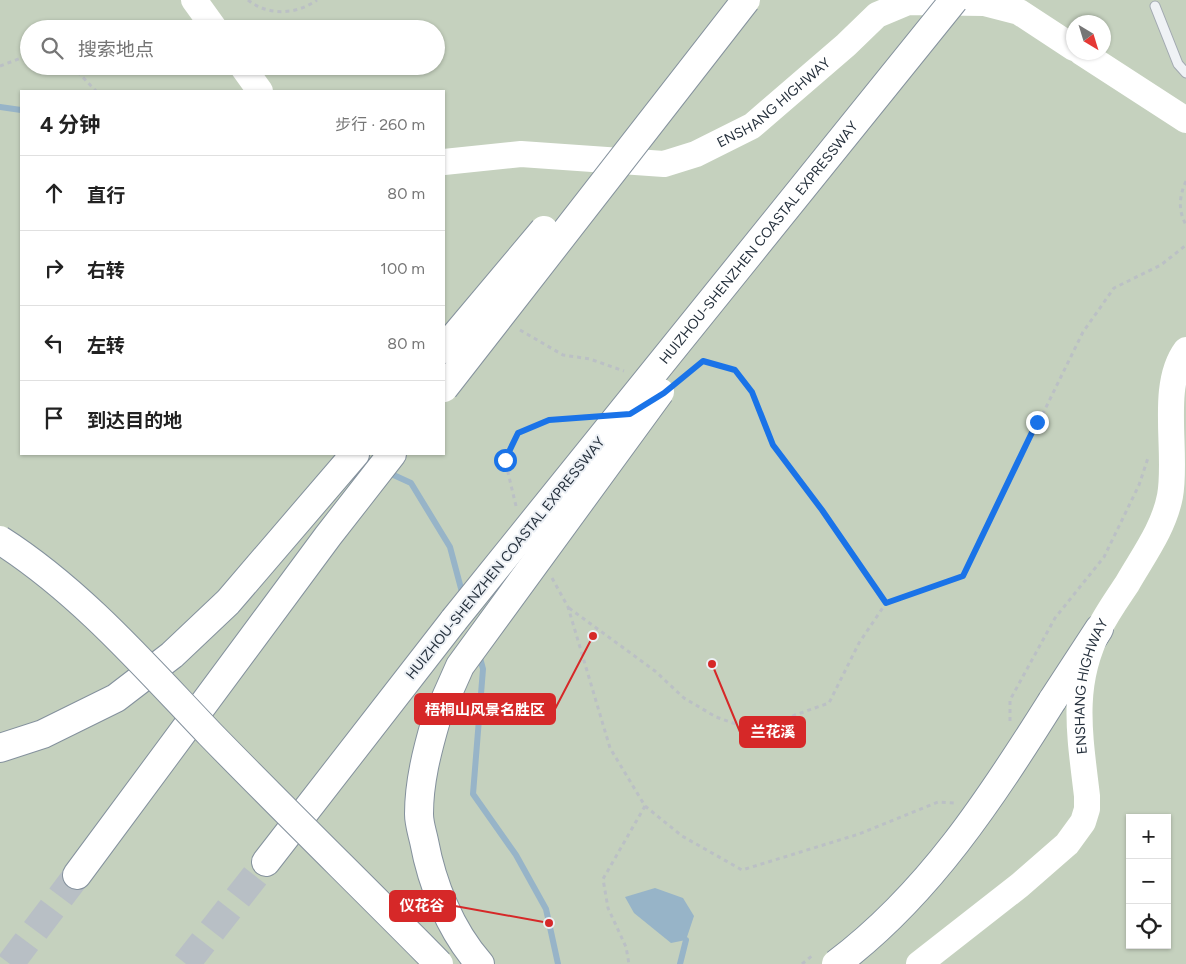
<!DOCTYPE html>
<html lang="zh">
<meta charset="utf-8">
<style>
:root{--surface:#fff;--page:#f6f6f6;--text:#222;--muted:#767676;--line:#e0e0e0}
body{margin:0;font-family:Figtree,"Noto Sans SC",sans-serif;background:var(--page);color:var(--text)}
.controls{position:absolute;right:15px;bottom:15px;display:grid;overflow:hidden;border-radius:0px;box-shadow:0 1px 4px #0004}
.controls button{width:45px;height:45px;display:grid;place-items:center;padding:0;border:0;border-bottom:1px solid var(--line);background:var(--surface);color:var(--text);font:25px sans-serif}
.compass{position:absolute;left:1066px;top:15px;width:45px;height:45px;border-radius:50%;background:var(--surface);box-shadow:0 1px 4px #0004;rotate:142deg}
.stop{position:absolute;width:15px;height:15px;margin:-11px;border:4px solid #1a73e8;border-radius:50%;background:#fff}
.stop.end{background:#1a73e8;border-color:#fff;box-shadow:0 1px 5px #0008}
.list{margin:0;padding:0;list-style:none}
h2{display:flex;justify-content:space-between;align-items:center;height:65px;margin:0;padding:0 20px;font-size:21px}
h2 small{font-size:16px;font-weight:400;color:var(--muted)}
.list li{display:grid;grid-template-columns:32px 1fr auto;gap:15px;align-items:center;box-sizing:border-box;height:75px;padding:0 20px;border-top:1px solid var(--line)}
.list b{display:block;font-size:19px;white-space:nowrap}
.list em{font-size:16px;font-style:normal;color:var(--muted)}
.icon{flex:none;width:28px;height:28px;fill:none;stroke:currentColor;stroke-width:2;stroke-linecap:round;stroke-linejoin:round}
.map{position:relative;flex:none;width:1186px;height:964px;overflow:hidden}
.search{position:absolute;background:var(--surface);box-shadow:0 1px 4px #0004;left:20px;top:20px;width:425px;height:55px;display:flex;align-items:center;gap:12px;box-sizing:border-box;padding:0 18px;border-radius:28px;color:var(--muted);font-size:19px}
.panel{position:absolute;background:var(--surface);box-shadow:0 1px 4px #0004;left:20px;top:90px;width:425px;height:365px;border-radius:0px}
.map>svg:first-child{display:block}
</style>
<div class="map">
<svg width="1186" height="964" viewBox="0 0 1186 964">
<rect width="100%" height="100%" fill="#dde2e7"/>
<path fill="#c5d1be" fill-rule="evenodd" d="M0,0H1186V964H0ZM1074,22H1104V52H1074ZM29,29H436V66H29ZM21,91H444V454H21ZM1130,818H1167V945H1130Z"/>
<path fill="#97b4c8" d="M655,888L683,898L694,916L686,940L671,943L634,913L625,897Z"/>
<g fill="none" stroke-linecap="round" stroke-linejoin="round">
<path stroke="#97b4c8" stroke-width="6" d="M0,107L21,110
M387,472L411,483L450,547L463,596
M479,654L483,669L473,794L516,855L546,909L558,964
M680,964L686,940"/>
<path stroke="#b8bfc5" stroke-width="28" stroke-dasharray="28 14" stroke-linecap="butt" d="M10,964L77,875
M186,964L266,862"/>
<defs>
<path id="lane" d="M1155,6L1178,64L1186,73"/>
<path id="highway" d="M1052,701L1099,629
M436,720C427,751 419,782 419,814C419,823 422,832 424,841C432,884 450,930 480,964
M0,748L43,734L116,698L172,655L228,602L355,454
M266,862L454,620
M77,875L328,536L392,454"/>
</defs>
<use href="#lane" stroke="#a2a9b1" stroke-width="11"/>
<use href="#highway" stroke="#84919d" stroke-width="30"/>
<path stroke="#bbc0c5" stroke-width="3" stroke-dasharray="4 4" stroke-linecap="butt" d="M248,0C268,16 296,15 317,0
M0,66L29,55
M72,66L96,91
M1186,181C1179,197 1178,210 1186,225
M520,330L563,355L590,359L624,371
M684,375L703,361L735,370L751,392L773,445L822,510L886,603
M516,506L505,460L518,433L549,420L587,416
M552,578L568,607L610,748L645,806L603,879L608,908L626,947L629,964
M569,608L655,671L684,698L716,717L747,728L773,726L795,715L829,703L859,643L886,603L963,576L1083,332L1114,288L1161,265L1186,245
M1010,721V700L1055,618L1104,557L1139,485L1148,458
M645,806L682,836L742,870L859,834L938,802L955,803
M802,964L813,955"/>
<use href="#lane" stroke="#eff2f5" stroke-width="9"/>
<g stroke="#fff" stroke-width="26">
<path d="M194,0L215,29"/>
<path d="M1081,52L1186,120"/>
<path d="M242,66L260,91"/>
<path id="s1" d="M444,162L521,154L664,164L696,154L752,126L846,45L877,15L908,2L984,3L1019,12L1074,48"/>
<path id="s2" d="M919,964L1020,885L1067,844L1083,822L1087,809V796C1080,736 1070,685 1099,629C1107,613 1117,599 1127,584C1143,556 1164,528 1170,496C1178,453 1159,386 1186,350"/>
</g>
<use href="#highway" stroke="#fff" stroke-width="28"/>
<defs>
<g id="highway-bridge">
<path d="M444,349L544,230"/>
<path d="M444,388L746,0"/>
<path d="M0,540C80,591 145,666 210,734C286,812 363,887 439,964"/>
<path id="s3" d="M454,620L954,0"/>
<path d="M436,720L460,666L660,392"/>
<path d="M836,964C929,894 991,798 1052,701"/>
</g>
</defs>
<use href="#highway-bridge" stroke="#84919d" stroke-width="30" stroke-linecap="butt"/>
<use href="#highway-bridge" stroke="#fff" stroke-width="28"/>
</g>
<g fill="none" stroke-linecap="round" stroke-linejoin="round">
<path stroke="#1a73e8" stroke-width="6" d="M505,460L518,433L549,420L630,414L664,393L703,361L735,370L752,392L773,445L822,510L886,603L963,576L1037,422"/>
</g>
<g text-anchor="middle" stroke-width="4" stroke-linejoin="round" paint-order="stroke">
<g font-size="14" fill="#26313d" stroke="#ecf0f5">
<text dy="5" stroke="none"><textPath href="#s1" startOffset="348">ENSHANG HIGHWAY</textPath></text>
<text dy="5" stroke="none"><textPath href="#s3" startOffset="485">HUIZHOU-SHENZHEN COASTAL EXPRESSWAY</textPath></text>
<text transform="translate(505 558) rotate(-51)" y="5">HUIZHOU-SHENZHEN COASTAL EXPRESSWAY</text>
<text dy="5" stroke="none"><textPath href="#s2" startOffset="356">ENSHANG HIGHWAY</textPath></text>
</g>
</g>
<path fill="none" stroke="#d62828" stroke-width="2" d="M593 636L555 709M712 664L740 732M549 923L455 906"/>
<g fill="#d62828" stroke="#ecf0f5" stroke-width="2">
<circle cx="593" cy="636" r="5"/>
<circle cx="712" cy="664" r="5"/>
<circle cx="549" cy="923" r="5"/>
</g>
<g fill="#d62828" stroke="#d62828" stroke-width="2">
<rect x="415" y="694" width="140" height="30" rx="5"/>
<rect x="740" y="717" width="65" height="30" rx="5"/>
<rect x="390" y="891" width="65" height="30" rx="5"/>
</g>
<g font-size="15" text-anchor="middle" font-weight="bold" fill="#fff">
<text x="485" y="715">梧桐山风景名胜区</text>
<text x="773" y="737">兰花溪</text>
<text x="422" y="911">仪花谷</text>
</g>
</svg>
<div class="controls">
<button>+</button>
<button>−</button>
<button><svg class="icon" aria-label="locate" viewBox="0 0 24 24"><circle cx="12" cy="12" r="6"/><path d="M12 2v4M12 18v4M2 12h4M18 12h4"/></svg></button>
</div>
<svg class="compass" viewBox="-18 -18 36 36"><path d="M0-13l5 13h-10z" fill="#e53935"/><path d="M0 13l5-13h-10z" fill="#767676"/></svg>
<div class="stop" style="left:505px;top:460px"></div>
<div class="stop end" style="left:1037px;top:422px"></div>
<div class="search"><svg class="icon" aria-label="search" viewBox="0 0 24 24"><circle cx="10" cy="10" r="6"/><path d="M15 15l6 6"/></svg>搜索地点</div>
<section class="panel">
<h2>4 分钟<small>步行 · 260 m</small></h2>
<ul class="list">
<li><svg class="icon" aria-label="ahead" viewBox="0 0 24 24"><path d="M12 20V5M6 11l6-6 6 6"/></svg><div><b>直行</b></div><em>80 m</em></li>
<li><svg class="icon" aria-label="right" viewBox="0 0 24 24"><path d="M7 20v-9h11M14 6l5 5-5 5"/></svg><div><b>右转</b></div><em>100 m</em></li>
<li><svg class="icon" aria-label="left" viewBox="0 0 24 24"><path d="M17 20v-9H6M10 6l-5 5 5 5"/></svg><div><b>左转</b></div><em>80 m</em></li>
<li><svg class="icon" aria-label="arrive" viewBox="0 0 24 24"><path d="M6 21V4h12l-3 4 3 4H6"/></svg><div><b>到达目的地</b></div></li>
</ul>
</section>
</div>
